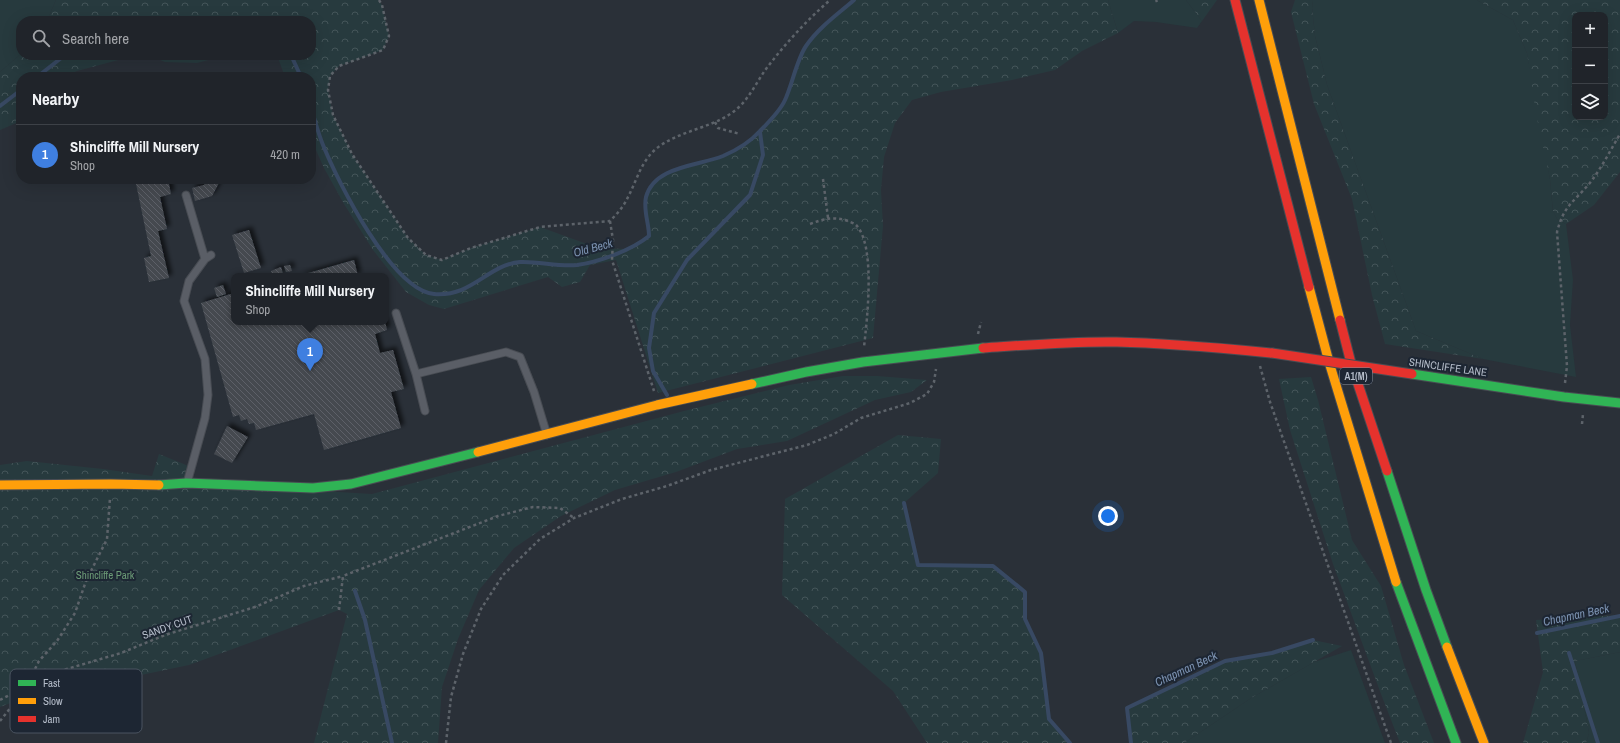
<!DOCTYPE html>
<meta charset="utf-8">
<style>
:root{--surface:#20242a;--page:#2d3036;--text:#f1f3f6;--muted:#a2a4a8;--line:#3d4147;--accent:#848b96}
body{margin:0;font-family:"Archivo Narrow",sans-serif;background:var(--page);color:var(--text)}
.controls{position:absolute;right:12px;top:12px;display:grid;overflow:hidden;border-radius:8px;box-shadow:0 4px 16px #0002}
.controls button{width:36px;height:36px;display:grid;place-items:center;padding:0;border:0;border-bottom:1px solid var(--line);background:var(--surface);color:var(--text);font:20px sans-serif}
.you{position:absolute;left:1108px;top:516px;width:14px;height:14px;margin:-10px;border:3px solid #fff;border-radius:50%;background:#1a73e8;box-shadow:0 0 0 6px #1a73e833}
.badge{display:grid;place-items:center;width:26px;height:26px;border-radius:50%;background:var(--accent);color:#fff;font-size:13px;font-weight:700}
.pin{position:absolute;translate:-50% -33px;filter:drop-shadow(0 1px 2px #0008)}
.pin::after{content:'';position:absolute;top:21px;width:14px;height:12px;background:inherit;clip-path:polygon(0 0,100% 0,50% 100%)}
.popup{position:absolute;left:231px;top:273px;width:158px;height:52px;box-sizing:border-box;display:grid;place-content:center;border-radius:8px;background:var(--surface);filter:drop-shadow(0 1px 3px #0005);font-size:13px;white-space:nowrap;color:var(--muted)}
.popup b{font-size:15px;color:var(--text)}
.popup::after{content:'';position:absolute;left:50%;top:100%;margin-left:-8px;border:8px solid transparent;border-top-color:var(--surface)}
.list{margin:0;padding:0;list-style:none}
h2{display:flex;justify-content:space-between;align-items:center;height:52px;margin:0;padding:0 16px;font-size:17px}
h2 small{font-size:13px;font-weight:400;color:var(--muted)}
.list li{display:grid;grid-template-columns:26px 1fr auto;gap:12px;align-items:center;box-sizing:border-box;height:60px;padding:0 16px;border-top:1px solid var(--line)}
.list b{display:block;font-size:15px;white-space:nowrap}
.list p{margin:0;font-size:13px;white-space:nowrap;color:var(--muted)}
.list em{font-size:13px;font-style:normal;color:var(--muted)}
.icon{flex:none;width:22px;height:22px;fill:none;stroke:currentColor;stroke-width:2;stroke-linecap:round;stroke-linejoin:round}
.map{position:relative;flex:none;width:1620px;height:743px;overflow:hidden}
.search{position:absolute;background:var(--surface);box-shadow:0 4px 16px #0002;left:16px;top:16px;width:300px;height:44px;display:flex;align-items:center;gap:10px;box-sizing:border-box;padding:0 14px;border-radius:16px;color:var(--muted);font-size:15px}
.panel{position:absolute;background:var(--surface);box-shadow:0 4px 16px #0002;left:16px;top:72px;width:300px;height:112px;border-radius:16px}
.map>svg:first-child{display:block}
</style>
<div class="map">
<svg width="1620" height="743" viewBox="0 0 1620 743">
<defs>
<pattern id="forest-crowns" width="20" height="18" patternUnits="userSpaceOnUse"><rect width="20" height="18" fill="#273a3e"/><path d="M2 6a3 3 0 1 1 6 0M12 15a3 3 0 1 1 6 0" fill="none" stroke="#445559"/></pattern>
<pattern id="building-back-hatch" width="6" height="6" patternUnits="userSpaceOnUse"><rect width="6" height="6" fill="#444950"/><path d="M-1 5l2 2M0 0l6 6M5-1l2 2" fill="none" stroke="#5d6168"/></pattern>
<filter id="shadow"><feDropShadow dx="3.5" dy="-3.5" stdDeviation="2" flood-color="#0009"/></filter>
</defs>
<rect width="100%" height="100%" fill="#2a3038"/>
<path fill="#273a3e" d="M0,0H56L47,21H21V54L0,72Z
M1108,0H1186L1202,21L1197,28L1156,22L1134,21L1118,33Z
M1313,0H1477L1513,20L1527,53L1550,179L1553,211L1557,219L1566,224L1573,280L1570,325L1576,377L1483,359L1416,331L1327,85L1315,36L1312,8Z
M1351,650L1385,743H1184L1251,698L1314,662Z
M1620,652V743H1586L1589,733L1575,661Z"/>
<path fill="url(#forest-crowns)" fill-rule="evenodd" d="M56,0H379L382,5L389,36L383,50L339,66L330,76L328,90L333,115L352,154L408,238L426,255L442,260L471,248L540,227L598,248L627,249L640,243L649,236C649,223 643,210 646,197C654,166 698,166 723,156C737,150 750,142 760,131C768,122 777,113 784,103C794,86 795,63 806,46C818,28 838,14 854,0H1108L1118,33L1082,51L1055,70L1012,80L941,92L912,100L895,123L884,157L881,190L883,226L873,338L658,393L616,260L590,265L580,282L562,287L548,277L444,309L429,305L406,292L373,250L344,204L324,168L311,139V77H285L277,55H311V21H47Z
M1186,0H1217L1202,21Z
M1295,0H1313L1312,8L1315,36L1327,85L1416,331L1483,359L1385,344L1372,295L1352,199L1314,104L1291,12Z
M1477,0H1620V172L1594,205L1566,224L1557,219L1553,211L1550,179L1536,114L1527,53L1513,20ZM1575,15H1605V117H1575Z
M21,54V55H137L77,71L64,77H21V121L0,130V72Z
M148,55H227L197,63L165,62Z
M843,376H877L927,380L911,392L875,400L787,441L737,449L676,472L615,490L561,516L514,548L479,590L458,639L442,687L438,743H314L347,614L339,610L189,665L16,701L0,707V465L27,461L103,469L152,476L159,454L191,467L187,483L372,494L684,411L789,385Z
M1311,377L1318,400L1352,540L1381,586L1404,665L1434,743H1400L1381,694L1333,564L1290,430L1279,379Z
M898,435L941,439L938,473L904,503L918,564L993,566L1025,592V619L1041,653L1049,719L1070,743H927L893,691L782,595L785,499Z
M1620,615V652L1575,661L1589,733L1586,743H1523L1543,672L1536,620Z
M1313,640L1342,646L1251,698L1184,743H1131L1127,708L1225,661L1272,653Z"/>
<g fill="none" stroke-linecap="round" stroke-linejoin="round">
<path stroke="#384963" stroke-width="4" d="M291,55L301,77
M37,77L65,55
M0,106L21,90
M311,108C315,120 318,133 323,145C338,182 392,290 434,294C473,297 487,265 520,262C539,261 558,267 577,265C599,262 632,250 649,236C649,223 643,210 646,197C654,166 698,166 723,156C737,150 750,142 760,131C768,123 781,109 785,100C792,85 797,59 806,46C818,28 838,14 854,0
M667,395L653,371L649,348L654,313L687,260L750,195L763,155L760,132
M904,503L918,565L993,566L1025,592V619L1041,653L1049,719L1070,743
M355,591L365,620L392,743
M1537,633L1620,616
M1569,653L1598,743
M1131,743L1127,708L1225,661L1272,653L1313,640"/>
</g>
<path fill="url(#building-back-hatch)" filter="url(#shadow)" d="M135,179H168L171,194L160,197L167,229L158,231L169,278L149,282L144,258L151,256Z
M207,179H221L212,196L195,201L192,188L204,185Z
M249,230L261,268L244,273L232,235Z
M354,260L358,276H298Z
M290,265L292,271L286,272L284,266Z
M281,267L283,274L273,276L271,271Z
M223,285L226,294L217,297L214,288Z
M234,293V322H385L387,330L375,334L380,353L393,350L404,389L391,392L401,428L324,450L314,414L256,430L254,423L249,424L247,419L241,421L239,415L233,417L201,303Z
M227,426L248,437L232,463L214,454Z"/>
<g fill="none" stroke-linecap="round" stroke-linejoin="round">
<defs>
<path id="lane" d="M186,195L205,259
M396,313L416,374L425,411
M416,374L506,352L520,357L534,392L547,435
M187,483L205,418L208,395L205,359L184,301L189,281L205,259L211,255"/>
<path id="fast" d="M1412,374L1564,397L1620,403
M752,384L806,372L863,362L983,348
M1387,471L1426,590L1447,647
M159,485L186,483L313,488L351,484L478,452
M1396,582L1456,743"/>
<path id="slow" d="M1259,0L1340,320
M1309,287L1329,362L1396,582
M478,452L657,405L752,384
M0,485L111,484L159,485
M1447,647L1484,743"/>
<path id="jam" d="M1235,0L1309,287
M1340,320L1351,363L1387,471
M983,348C1027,345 1072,341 1117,342C1169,343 1220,348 1272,353"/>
</defs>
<use href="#lane" stroke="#484c53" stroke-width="9"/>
<use href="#fast" stroke="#484c53" stroke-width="11"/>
<use href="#slow" stroke="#484c53" stroke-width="11"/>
<use href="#jam" stroke="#484c53" stroke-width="11"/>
<path stroke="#5d636a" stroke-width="2.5" stroke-dasharray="3 3" stroke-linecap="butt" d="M379,0L382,5L389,36L383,50L339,66L330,76L328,90L333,115L352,154L408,238L426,255L442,260L471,248L540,227L610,221C617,214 624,206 628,197C637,180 641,161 657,148C683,128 720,128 742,104C752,93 758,80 766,69C785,44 806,21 830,0
M1156,0L1157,2
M715,122L718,128L740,134
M823,179L828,218
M610,221L613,240L612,260L654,391
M810,224C823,219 834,216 848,221C850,222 854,223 856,225C876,245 867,320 864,347
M978,334L981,322
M1260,366L1270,402L1391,743
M1565,383L1567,366L1557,232C1564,205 1573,203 1589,184C1601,169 1610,151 1620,134
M1582,424L1583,414
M339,610L343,576L498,516L533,507L560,508L574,518
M27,685L39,661L57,641L75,613L86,581L107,539L110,498
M0,700L50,674L121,653L165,635L255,607L304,586L343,576
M0,721L16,701L15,693
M446,743L451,697L463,654L481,609L503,575L540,539L574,518L622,499L667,486L711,470L807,445L834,434L861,418L910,403L927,394L934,382L936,369"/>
<use href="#lane" stroke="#5a5e66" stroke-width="7"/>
<use href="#fast" stroke="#30b455" stroke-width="9"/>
<use href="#slow" stroke="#ff9f0a" stroke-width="9"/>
<use href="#jam" stroke="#e5322d" stroke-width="9"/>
<defs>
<path id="jam-bridge" d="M1272,353L1412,374"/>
</defs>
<use href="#jam-bridge" stroke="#484c53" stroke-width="11" stroke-linecap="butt"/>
<use href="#jam-bridge" stroke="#e5322d" stroke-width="9"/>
</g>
<g text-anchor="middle" stroke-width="4" stroke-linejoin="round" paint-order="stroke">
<rect fill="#1d2633" stroke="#878f9c" stroke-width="1" x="1340" y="368" width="32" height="16" rx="3"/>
<g font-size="10" font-weight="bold" fill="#b4bcc9">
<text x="1356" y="380">A1(M)</text>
</g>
<g font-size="11" fill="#b4bcc9" stroke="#1d2633">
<text transform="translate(1448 367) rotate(8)" y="4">SHINCLIFFE LANE</text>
<text transform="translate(167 627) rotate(-19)" y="4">SANDY CUT</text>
</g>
<g font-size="11" fill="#6b9a76" stroke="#1d2633">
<text x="105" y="579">Shincliffe Park</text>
</g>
<g font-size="12" font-style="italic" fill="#7c92b1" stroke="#1d2633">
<text transform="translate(593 248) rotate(-15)" y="4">Old Beck</text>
<text transform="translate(1576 615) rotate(-12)" y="4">Chapman Beck</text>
<text transform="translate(1186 669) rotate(-25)" y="4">Chapman Beck</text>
</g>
</g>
<rect x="10" y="669" width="132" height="64" rx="6" fill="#1d2633" stroke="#4a5360" stroke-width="1"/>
<rect x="18" y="680" width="18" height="6" fill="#30b455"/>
<rect x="18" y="698" width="18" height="6" fill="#ff9f0a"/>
<rect x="18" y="716" width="18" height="6" fill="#e5322d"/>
<g font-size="11" fill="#b4bcc9">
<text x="43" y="687">Fast</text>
<text x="43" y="705">Slow</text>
<text x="43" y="723">Jam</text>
</g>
</svg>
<div class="controls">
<button>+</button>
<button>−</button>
<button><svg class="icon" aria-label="layers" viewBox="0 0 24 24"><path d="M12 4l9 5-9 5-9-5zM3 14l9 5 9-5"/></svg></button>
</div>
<div class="you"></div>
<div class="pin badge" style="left:310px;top:371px;background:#3f7fe0">1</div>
<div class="popup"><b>Shincliffe Mill Nursery</b>Shop</div>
<div class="search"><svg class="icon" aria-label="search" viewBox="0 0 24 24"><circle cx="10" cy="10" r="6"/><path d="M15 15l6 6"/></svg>Search here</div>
<section class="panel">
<h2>Nearby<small></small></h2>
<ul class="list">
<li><span class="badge" style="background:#3f7fe0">1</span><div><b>Shincliffe Mill Nursery</b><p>Shop</p></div><em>420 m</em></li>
</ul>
</section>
</div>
